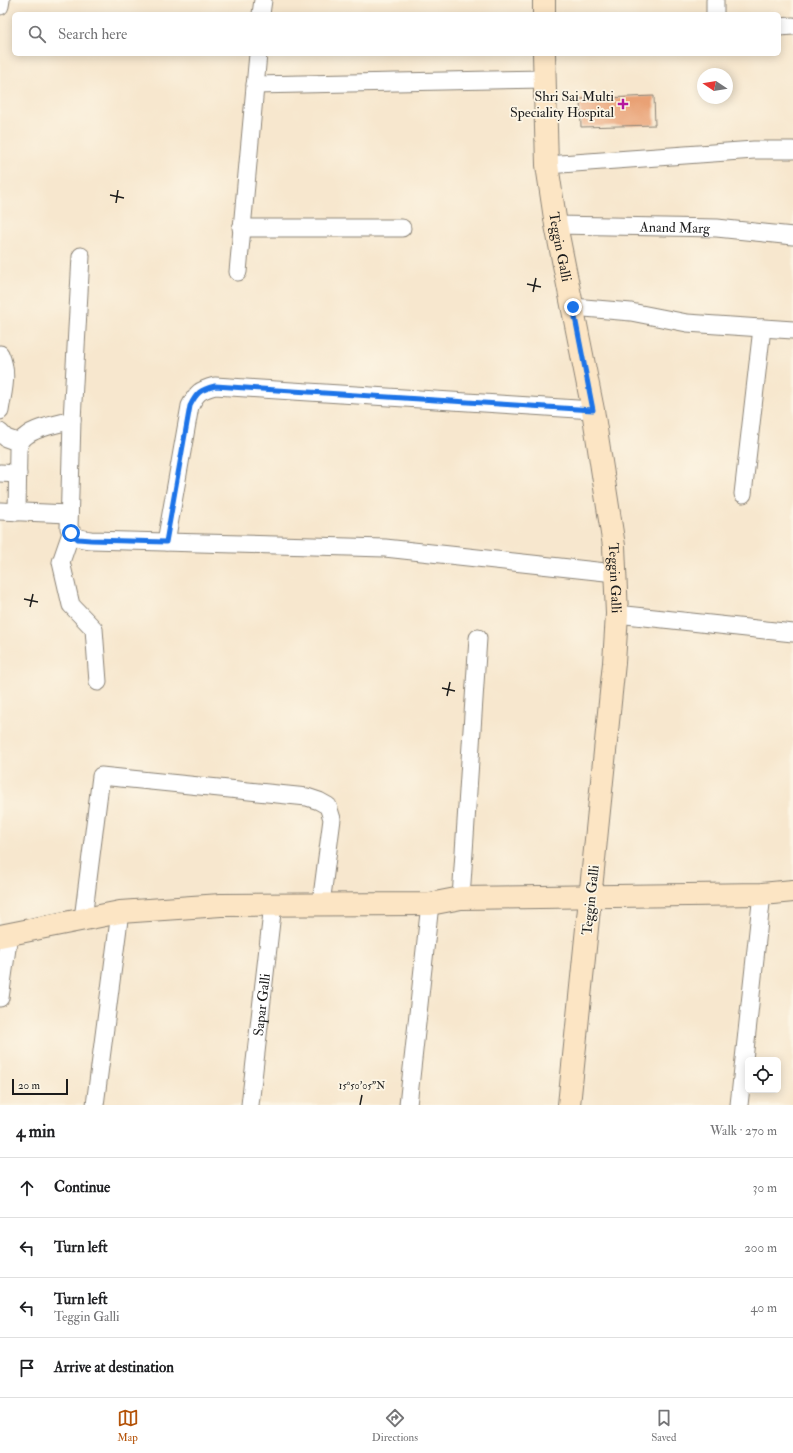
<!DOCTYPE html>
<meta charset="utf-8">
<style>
:root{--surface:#fff;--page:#f2f2f2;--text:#202124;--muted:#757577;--line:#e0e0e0;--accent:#b45309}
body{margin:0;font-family:"IM FELL Double Pica",serif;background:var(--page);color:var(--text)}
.controls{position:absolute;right:12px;bottom:12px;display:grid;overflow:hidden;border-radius:6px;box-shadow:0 2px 10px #0003}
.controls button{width:36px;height:36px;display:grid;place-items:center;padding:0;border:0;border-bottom:1px solid var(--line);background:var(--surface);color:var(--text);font:20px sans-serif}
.compass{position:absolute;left:697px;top:68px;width:36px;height:36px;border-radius:50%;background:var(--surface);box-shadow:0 2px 10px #0003;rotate:282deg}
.scale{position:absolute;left:12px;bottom:10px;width:56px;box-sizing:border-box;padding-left:4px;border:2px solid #1c1c1c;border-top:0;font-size:11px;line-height:14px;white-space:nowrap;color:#1c1c1c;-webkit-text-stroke:3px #fcf5e5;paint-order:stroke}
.stop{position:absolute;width:12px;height:12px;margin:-9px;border:3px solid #1a73e8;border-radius:50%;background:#fff}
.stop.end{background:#1a73e8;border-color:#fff;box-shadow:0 1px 4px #0008}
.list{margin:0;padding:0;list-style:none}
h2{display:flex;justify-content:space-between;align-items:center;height:52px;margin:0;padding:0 16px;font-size:17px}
h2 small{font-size:13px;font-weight:400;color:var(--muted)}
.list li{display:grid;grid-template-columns:26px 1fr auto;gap:12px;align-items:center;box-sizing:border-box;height:60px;padding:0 16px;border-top:1px solid var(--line)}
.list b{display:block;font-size:15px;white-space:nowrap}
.list p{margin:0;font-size:13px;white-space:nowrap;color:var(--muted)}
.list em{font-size:13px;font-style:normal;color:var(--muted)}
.icon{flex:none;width:22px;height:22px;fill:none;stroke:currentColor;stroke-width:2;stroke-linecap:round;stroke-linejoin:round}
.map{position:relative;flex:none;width:793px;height:1105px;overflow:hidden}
.search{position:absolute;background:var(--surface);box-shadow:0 2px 10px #0003;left:12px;right:12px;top:12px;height:44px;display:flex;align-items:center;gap:10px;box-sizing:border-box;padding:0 14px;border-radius:6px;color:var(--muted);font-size:15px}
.sheet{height:292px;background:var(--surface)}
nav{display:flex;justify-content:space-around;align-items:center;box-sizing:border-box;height:56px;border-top:1px solid var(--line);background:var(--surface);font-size:11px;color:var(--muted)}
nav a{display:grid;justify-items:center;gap:2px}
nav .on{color:var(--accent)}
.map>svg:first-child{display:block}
</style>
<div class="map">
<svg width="793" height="1105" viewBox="0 0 793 1105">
<rect width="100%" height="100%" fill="#fcf5e5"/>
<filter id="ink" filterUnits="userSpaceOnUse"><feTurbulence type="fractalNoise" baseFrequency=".025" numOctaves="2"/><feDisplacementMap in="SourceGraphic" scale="8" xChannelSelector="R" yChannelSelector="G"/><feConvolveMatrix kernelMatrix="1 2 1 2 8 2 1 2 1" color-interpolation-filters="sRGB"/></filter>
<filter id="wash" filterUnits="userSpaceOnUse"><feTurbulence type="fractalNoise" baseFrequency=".012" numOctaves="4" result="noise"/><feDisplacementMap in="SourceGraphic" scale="16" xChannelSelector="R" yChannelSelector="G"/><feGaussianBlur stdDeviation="0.9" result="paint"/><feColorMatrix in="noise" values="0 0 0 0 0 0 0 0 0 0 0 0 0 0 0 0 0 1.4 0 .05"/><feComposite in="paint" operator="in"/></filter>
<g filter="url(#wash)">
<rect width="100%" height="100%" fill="#f7e7ce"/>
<g id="blocks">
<path fill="#e9a175" d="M654,96L655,125L581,127L580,99Z"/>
</g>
</g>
<g filter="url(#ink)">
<use href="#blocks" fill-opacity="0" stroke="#8a8275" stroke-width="1"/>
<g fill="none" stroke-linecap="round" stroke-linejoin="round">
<defs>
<g id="street">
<path d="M715,0V14"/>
<path d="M0,6L1,0"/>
<path d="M261,14L263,0"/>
<path d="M779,27L793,26"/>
<path d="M255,85L545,79"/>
<path d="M547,165L754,150H793"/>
<path id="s1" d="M556,225L717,228L793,236"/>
<path d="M241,228H402"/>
<path d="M81,256L72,420L69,528C74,538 81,539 91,540L385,548L615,573"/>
<path d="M238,272L258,54"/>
<path d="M573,307L631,312L687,323L793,330"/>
<path d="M0,354C9,374 3,390 0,411"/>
<path d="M0,432L6,438L20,443"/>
<path d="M0,473L18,474"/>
<path d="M743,494L762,328"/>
<path d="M0,511L69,514"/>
<path d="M17,512L18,450C19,445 21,439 26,436C36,427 59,424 72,420"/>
<path d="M71,533L61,562L71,605L94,629L98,682"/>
<path d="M166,542L190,406C197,392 200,390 215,386L593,410"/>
<path d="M617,614L793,633"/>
<path d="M461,898L478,638"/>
<path d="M83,919L101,776L307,797L319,801L328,806L332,819L321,904"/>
<path d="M0,998L9,934"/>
<path d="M95,1105L120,912"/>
<path id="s2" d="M250,1105L273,904"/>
<path d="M408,1105L430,904"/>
<path d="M739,1105L762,894"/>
</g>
<g id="secondary">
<path d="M544,14V0"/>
<path id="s3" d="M544,54L547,165L556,225L593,410L614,546L617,614L614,663L569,1105"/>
<path d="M0,936L120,912L221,905L430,904L461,898L762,894L793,891"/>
</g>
</defs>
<use href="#street" stroke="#8a8275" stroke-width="19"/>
<use href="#secondary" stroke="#8a8275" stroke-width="24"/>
<use href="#street" stroke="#fff" stroke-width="17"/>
<use href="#secondary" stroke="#fce5c4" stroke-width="22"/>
</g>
</g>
<g fill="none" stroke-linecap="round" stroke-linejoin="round" filter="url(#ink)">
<path stroke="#1a73e8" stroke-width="5" d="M71,533L78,539L91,540L166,542L190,406C197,392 200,390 215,386L593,410L573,307"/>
</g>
<path fill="none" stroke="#1c1c1c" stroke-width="1.5" d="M110,195L124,198M116,203L118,190M527,284L541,287M533,292L536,278M24,599L38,602M30,607L33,594M442,688L455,691M447,696L450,682M360,1105L362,1095"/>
<path fill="#b5179e" stroke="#fcf5e5" stroke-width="1.5" d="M621 98h4v4h4v4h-4v4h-4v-4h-4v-4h4z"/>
<g text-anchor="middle" stroke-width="3.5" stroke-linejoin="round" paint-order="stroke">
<g font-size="14" fill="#1c1c1c" stroke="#fcf5e5" text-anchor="end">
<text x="614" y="101">Shri Sai Multi<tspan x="614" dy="16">Speciality Hospital</tspan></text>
</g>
<g font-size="14" fill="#1c1c1c" stroke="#fcf5e5">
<text dy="5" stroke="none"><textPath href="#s1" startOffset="119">Anand Marg</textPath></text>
<text dy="5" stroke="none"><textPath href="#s3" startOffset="194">Teggin Galli</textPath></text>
<text dy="5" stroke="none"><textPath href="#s3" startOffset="530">Teggin Galli</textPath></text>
<text transform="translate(590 900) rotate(-84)" y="5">Teggin Galli</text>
<text dy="5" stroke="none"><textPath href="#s2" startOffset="101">Sapar Galli</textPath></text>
</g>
</g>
<g font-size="10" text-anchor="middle" fill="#1c1c1c" stroke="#fcf5e5" stroke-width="3.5" stroke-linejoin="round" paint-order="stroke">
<text x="362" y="1089">15°50'05"N</text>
</g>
</svg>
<div class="controls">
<button><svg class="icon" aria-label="locate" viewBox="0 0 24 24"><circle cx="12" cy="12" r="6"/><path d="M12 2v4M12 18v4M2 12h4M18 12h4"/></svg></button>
</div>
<svg class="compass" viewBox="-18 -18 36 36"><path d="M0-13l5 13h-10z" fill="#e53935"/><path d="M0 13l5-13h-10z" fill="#757577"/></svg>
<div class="scale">20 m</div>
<div class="stop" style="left:71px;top:533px"></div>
<div class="stop end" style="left:573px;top:307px"></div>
<div class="search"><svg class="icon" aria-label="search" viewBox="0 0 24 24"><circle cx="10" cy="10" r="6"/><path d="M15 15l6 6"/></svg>Search here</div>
</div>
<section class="sheet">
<h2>4 min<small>Walk · 270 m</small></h2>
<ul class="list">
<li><svg class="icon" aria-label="ahead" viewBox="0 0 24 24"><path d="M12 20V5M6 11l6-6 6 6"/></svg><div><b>Continue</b></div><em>30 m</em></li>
<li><svg class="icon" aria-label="left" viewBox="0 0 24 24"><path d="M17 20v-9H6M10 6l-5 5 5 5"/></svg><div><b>Turn left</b></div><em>200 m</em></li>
<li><svg class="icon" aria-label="left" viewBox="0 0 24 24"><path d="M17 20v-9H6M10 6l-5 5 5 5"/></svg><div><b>Turn left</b><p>Teggin Galli</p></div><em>40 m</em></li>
<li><svg class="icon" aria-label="arrive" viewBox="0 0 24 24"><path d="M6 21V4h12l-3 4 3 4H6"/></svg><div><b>Arrive at destination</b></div></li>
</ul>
</section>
<nav>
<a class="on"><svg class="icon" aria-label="map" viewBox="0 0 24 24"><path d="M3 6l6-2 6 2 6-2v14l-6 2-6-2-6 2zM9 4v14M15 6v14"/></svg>Map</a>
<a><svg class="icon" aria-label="directions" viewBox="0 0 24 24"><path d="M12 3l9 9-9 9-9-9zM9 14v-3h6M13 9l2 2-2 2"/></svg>Directions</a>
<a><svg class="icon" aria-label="saved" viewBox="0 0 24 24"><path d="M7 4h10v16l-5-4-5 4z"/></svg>Saved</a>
</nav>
